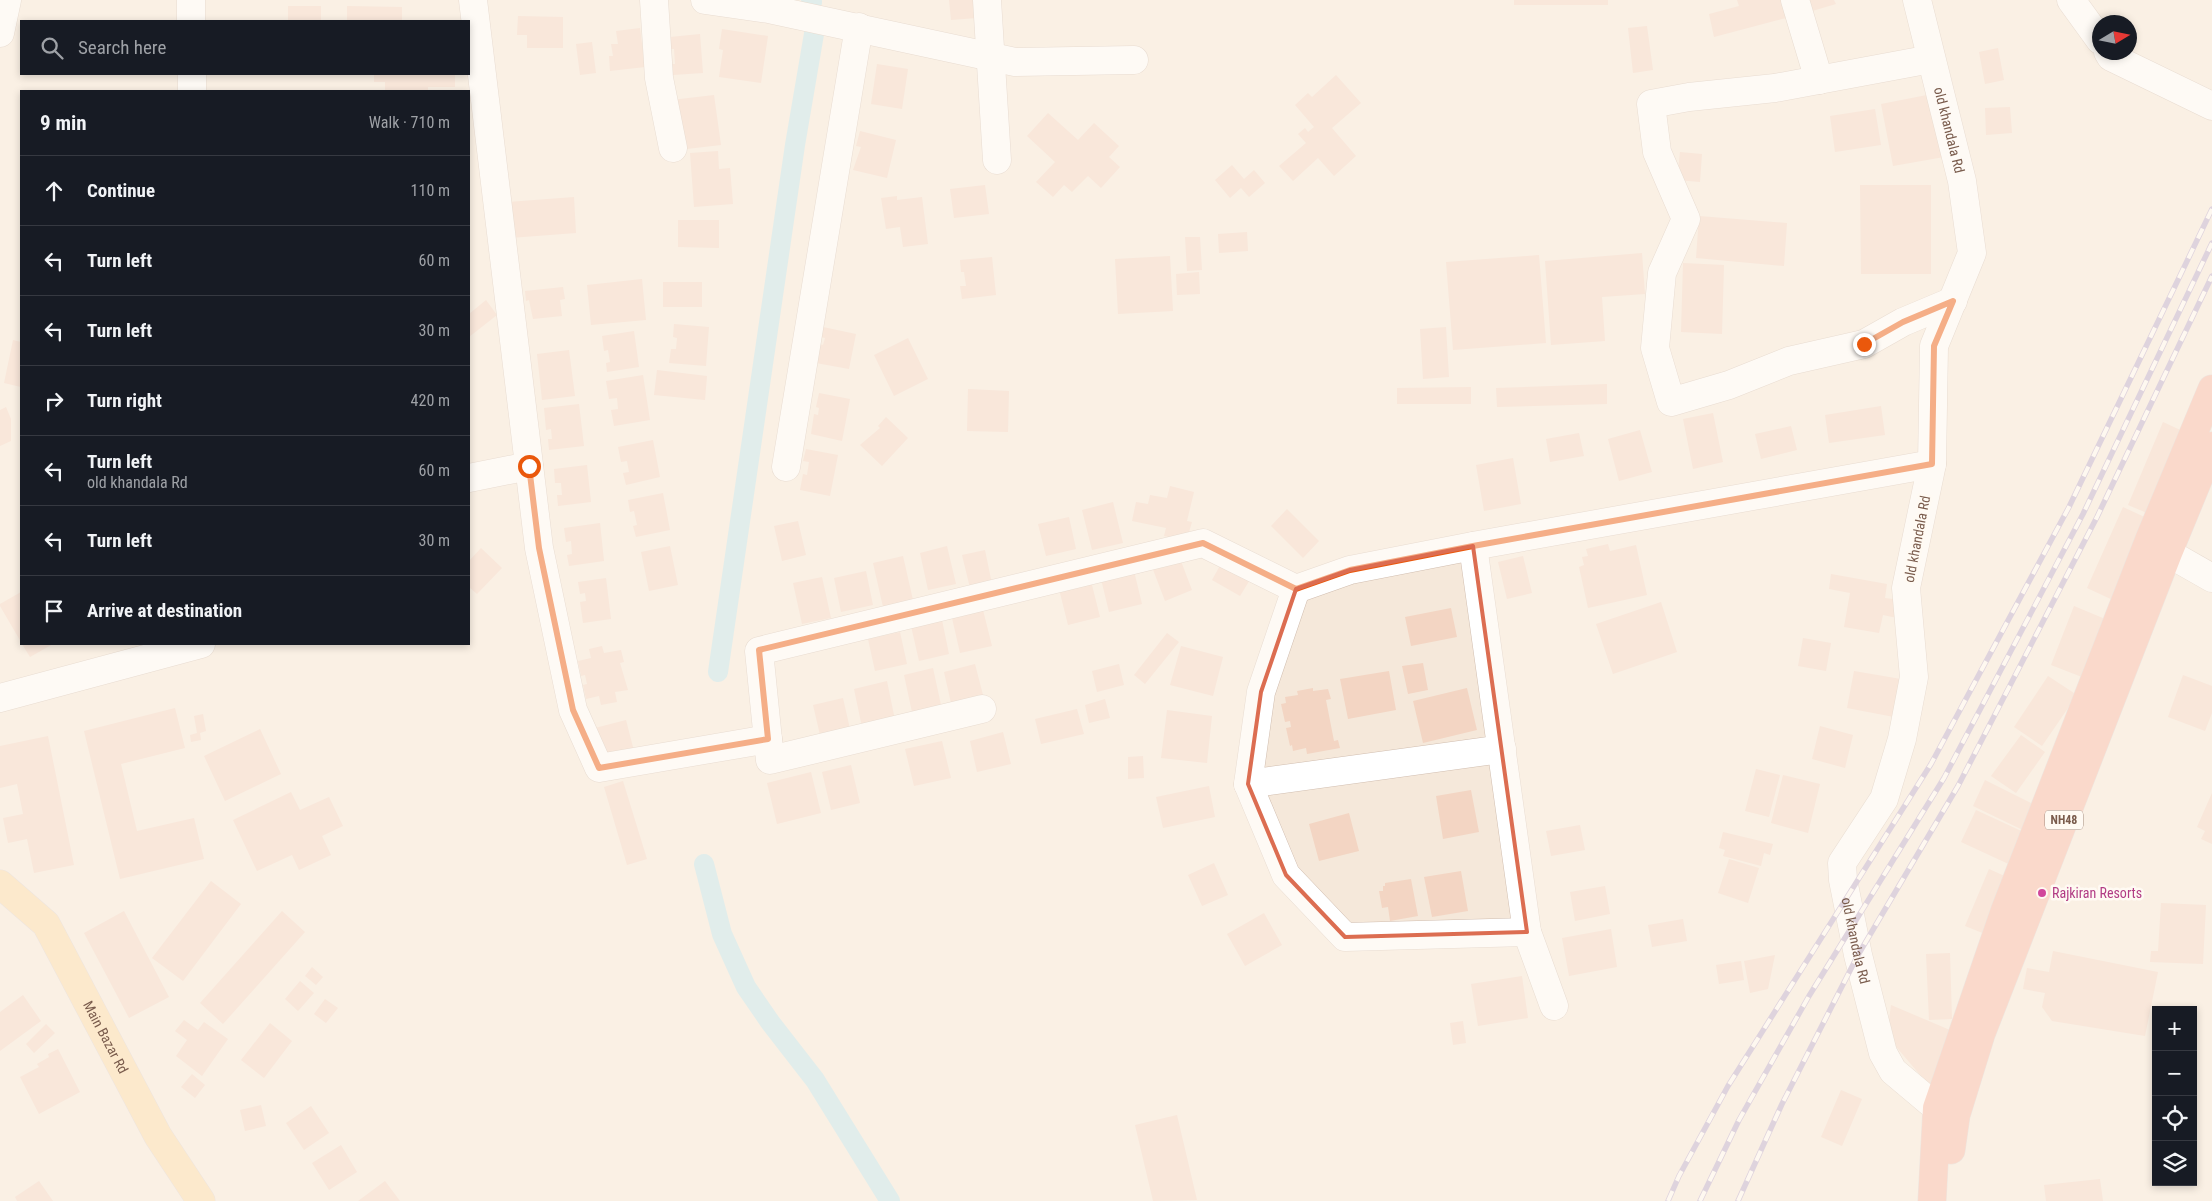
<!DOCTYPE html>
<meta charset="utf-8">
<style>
:root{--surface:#171b24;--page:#20242c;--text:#f1f3f6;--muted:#9ea1a6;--line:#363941}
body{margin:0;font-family:"Roboto Condensed",sans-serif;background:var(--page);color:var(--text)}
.controls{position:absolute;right:15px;bottom:15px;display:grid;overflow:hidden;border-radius:0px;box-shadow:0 2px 8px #0003}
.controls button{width:45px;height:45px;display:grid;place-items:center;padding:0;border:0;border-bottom:1px solid var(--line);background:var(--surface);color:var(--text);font:25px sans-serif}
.compass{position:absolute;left:2092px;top:15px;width:45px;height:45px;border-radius:50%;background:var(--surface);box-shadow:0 2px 8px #0003;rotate:80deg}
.stop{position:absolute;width:15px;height:15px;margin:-11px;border:4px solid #ea580c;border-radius:50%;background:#fff}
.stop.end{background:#ea580c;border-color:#fff;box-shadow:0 1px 5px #0008}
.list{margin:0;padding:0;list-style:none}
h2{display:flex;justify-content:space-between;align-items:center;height:65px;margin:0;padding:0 20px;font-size:21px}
h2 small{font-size:16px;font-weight:400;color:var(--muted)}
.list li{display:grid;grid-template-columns:32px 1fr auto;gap:15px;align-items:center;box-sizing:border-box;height:70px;padding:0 20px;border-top:1px solid var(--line)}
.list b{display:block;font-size:19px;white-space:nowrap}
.list p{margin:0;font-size:16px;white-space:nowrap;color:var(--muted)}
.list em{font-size:16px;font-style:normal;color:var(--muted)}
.icon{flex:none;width:28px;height:28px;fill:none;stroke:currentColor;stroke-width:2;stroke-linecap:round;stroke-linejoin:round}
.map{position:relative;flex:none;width:2212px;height:1201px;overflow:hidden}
.search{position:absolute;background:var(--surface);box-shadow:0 2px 8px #0003;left:20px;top:20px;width:450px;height:55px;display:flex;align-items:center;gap:12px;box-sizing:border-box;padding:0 18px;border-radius:0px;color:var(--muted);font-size:19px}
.panel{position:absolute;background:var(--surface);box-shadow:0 2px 8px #0003;left:20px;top:90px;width:450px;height:555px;border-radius:0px}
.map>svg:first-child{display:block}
</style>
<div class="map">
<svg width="2212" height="1201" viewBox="0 0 2212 1201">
<rect width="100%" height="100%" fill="#fdf6ec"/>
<path fill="#f5e8da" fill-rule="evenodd" d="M0,0H2212V1201H0ZM21,21H469V74H21ZM2100,22H2130V52H2100ZM21,91H469V644H21ZM2156,1010H2193V1182H2156Z"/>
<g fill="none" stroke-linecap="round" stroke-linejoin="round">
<path stroke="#bfe3e8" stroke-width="20" d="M811,0L812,2
M718,672L795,145L815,28
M704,864L722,934L746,987L770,1022L815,1080L890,1201"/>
</g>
<path fill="#f3d5c3" d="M949,0H976L977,18L951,20Z
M1514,0H1608V5H1514Z
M1737,0H1781L1786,18L1714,37L1709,14L1739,6Z
M1798,0H1834L1836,4L1802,14Z
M288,6H321V21H288Z
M347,6L402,7V21H347Z
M518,16L563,17V48H527V35H517Z
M1647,26L1653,70L1633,73L1628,28Z
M640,28L645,67L610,71L609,56H613L611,44H618L616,31Z
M722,29L768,36L761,83L719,77L723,50L719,49Z
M700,34L703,73L673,75L672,64H675L674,49H671L670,37Z
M592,42L596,73L580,75L576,44Z
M1998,48L2004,80L1985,84L1979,52Z
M877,64L908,69L902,109L871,104Z
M374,74H455V87H428V91H385V82H374Z
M1336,75L1361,103L1332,128L1356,156L1334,176L1318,158L1293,181L1279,166L1306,143L1298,134L1305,128L1308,132L1314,127L1295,105L1308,93L1312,97Z
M1932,94L1944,157L1893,166L1881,104Z
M714,95L721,145L678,150L671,100Z
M2010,107L2012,133L1986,135L1985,108Z
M1875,109L1881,145L1835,152L1830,116Z
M1048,113L1078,140L1094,123L1119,146L1109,157L1120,167L1101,188L1088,176L1072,192L1064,185L1053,197L1036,182L1055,162L1027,136Z
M860,131L896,140L887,178L853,170L861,147L856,146Z
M718,151L719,169L730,168L733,204L694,207L690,153Z
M1680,152L1702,154L1700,182L1677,180Z
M1232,165L1244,179L1254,170L1265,183L1249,197L1241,188L1230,198L1215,180Z
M985,185L989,214L954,218L950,189Z
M1860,185H1931V274H1861Z
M897,196V200L922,197L928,244L903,247L900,227L886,229L881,198Z
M574,197L576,233L510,238L507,202Z
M1699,216L1787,223L1784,266L1696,258Z
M678,220H719V248L678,247Z
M1247,232L1248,251L1219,253L1218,234Z
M1185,237H1200L1202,270L1187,271Z
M1642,253L1645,294L1602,297L1605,341L1551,345L1545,261Z
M1539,255L1546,343L1453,350L1446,262Z
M1170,256L1173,311L1118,314L1115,259Z
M992,257L996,295L962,299L960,286H966L964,272H961L960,260Z
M1683,263L1724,265L1722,334L1681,332Z
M1199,272L1200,294L1177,295L1176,274Z
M642,279L646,320L591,325L587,285Z
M663,282H702V307H663Z
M563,287L565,299L560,300L562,316L533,319L529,300L526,301L525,291Z
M486,300L497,315L469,337V314Z
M674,324L709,327L706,366L669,363L671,349H676L677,338L673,337Z
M823,327L856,334L849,369L816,363L820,344L823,345L825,338L821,337Z
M1446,327L1449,377L1423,379L1420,329Z
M634,331L639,367L607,372L606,363L610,362L608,350L604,351L602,336Z
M908,338L928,379L894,396L874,355Z
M13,340L21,342V387L4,383Z
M569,350L575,396L542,400L537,354Z
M657,370L707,376L705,400L654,395Z
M643,375L650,420L614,426L611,410L618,409L617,398L609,399L606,381Z
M1607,384V404L1497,407L1496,388Z
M1471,387V404H1397V388Z
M968,389L1009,391L1008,432L967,431Z
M819,393L850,399L842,441L811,434L814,414L818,415L819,408L816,407Z
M579,404L584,446L549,450L548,439H552L551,429L546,430L544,408Z
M1881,406L1885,435L1829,443L1825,415Z
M6,407L11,419V441L0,446V410Z
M1713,413L1723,462L1693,469L1683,419Z
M886,417L908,438L882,466L860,445L880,428L878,426Z
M2163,422L2189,434L2154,516L2128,505Z
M1791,426L1797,450L1761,459L1755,434Z
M1640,430L1652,472L1619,481L1608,439Z
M1579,433L1584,456L1550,462L1546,439Z
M653,440L660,477L626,485L623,473L629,472L627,461L621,462L618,447Z
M806,449L838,455L830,496L800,490L803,474L807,475L809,462L803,461Z
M1513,458L1521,504L1484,511L1476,465Z
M587,465L591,502L558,506L557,495H562L561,483H555L554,469Z
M1170,486L1194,492L1187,521L1192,522L1189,532L1195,543L1164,536L1166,528L1132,521L1136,502L1148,504L1150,495L1167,498Z
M663,493L670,530L636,537L633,526L637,525L634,511L630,512L628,500Z
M1113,502L1123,543L1092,550L1082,510Z
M2123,507L2151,520L2115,601L2087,588Z
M1287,509L1319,541L1303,558L1271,526Z
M1069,517L1076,549L1046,556L1038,524Z
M798,521L806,555L782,561L774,526Z
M600,523L604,561L569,566L567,555L572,554L571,541L566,542L564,528Z
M1608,544L1610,551L1636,545L1647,595L1588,608L1579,567L1584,565L1582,557L1588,556L1586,549Z
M670,546L678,585L649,591L641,552Z
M947,546L956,584L928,590L920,553Z
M481,548L502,568L477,594L469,587V561Z
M985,550L992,584L970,588L962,555Z
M903,556L913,600L883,607L873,563Z
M1179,556L1192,590L1165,601L1152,567Z
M1523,556L1532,593L1507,599L1498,562Z
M1222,562L1251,578L1240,596L1212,580Z
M866,571L873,605L841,612L834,578Z
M1134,571L1142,604L1109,612L1101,579Z
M1831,574L1887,584L1885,598L1900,600L1897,618L1883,615L1879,633L1844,627L1850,593L1829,589Z
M822,577L831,618L802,624L793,583Z
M1090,577L1100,617L1068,625L1058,585Z
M606,578L611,619L583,623L580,602L586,601L585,593L580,594L578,582Z
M21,592V642L0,606V604Z
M1661,602L1677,652L1613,674L1596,624Z
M2074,606L2110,621L2087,679L2051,665Z
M1451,608L1457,637L1411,646L1405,617Z
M983,610L992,646L960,653L952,618Z
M942,620L949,654L919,661L911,626Z
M900,632L907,664L875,671L868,639Z
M1167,633L1179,642L1145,684L1134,675Z
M1803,638L1831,643L1826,671L1798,666Z
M22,644H53L30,657Z
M602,646L604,653L621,650L624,662L620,663L628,690L615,692L617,702L601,705L599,696L586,699L583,685L587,684L585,675L581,676L578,661L591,658L589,649Z
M1181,646L1223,657L1213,696L1170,685Z
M1423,663L1428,690L1408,694L1402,666Z
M975,664L983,695L951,703L944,672Z
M1119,664L1124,685L1097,692L1092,671Z
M933,668L941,705L912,712L904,675Z
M1389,671L1396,710L1348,719L1340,679Z
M1854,671L1901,679L1894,717L1847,708Z
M2183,675L2212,686V713L2205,731L2168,717Z
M2048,676L2077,695L2042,746L2014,727Z
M887,681L895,720L862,727L854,689Z
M1313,688V691L1328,689L1331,699L1326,700L1334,741L1338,740L1340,748L1307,754L1306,748L1293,751L1292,745L1290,746L1286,728L1291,727L1290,721L1285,722L1281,704L1286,703L1285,697L1298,695L1297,691Z
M1467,688L1477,730L1423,743L1413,701Z
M843,698L850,729L820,735L813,705Z
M1105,699L1110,718L1089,723L1085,705Z
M175,708L185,748L121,764L137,831L194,818L204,859L120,879L84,731Z
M1077,709L1084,734L1041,744L1035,719Z
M1167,710L1212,716L1207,763L1161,758Z
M203,714L206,731L200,733L201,740L191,742L190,735L197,733L194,716Z
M626,720L634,751L604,759L595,728Z
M1820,726L1853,735L1845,768L1812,759Z
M260,729L281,774L225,801L204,756Z
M1003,732L1011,764L977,772L970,741Z
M2021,735L2045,752L2016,793L1991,776Z
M48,736L74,865L34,873L27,839L8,843L3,818L23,814L17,784L0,788V746Z
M942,741L951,778L914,786L905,749Z
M1143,756L1144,778L1128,779V757Z
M851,765L860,803L831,810L822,772Z
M1756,769L1780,775L1769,817L1745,811Z
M811,772L821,813L777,824L767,783Z
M1783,775L1820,784L1808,833L1771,823Z
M1985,780L2041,808L2029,833L1973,806Z
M623,781L647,859L627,865L604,787Z
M1209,786L1215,817L1163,828L1156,797Z
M1471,790L1479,832L1443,839L1436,796Z
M291,792L300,810L329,797L343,826L322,836L331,855L299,870L292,855L257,871L233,820Z
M2212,793V844L2201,839L2205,831L2197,827Z
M1976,810L2030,835L2015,867L1961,842Z
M1349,813L1359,851L1319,861L1309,824Z
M1580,825L1585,850L1551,856L1546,831Z
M1723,832L1773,844L1770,855L1764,853L1761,866L1723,856L1725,850L1719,848Z
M1729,859L1759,868L1748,903L1718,893Z
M1214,863L1228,895L1202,906L1188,875Z
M1989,869L2009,878L1985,934L1965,926Z
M1461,871L1468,911L1432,917L1424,877Z
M1411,879L1418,916L1390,921L1388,907L1382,908L1379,891H1383V886H1385V883Z
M211,881L241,904L183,981L152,958Z
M1605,886L1610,914L1575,921L1570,892Z
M2161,903L2206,905L2203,964L2150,962L2151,951H2158Z
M124,911L169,997L129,1018L84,933Z
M282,911L305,932L223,1024L200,1003Z
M1264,913L1282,945L1245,966L1227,934Z
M1683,919L1687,941L1652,947L1648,925Z
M1611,929L1617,967L1569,976L1562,938Z
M2053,951L2158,972L2145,1036L2052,1021L2042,1007L2045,993L2023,989L2027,968L2049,972Z
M1950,953L1952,1019L1929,1020L1926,954Z
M1775,955L1768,989L1750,993L1744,961Z
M1741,961L1744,980L1719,984L1716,965Z
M312,967L323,977L316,985L305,976Z
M1522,976L1528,1018L1478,1026L1471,984Z
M300,981L314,993L298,1011L285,999Z
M23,995L41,1021L0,1051V1012Z
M325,999L338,1008L326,1023L314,1014Z
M1891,1005L1957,1033L1932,1089L1887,1036Z
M184,1020L198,1030L204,1022L228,1039L202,1076L176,1056L187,1040L175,1031Z
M1463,1021L1466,1043L1453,1045L1450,1023Z
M270,1023L292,1041L264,1078L241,1060Z
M46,1024L55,1033L34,1053L26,1044Z
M58,1049L80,1092L39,1114L20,1077L39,1067L37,1064L49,1057L48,1054Z
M192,1074L205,1085L195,1098L181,1087Z
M1841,1090L1862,1099L1842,1146L1821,1137Z
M261,1105L266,1126L245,1131L240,1110Z
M311,1106L329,1133L304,1150L286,1123Z
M1177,1115L1197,1200L1153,1201L1135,1125Z
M341,1145L357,1172L329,1190L312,1163Z
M2100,1179L2103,1201H2046L2044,1185Z
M39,1181L53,1201H17L15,1197Z
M385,1181L400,1201H358Z"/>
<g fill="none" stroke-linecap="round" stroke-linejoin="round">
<defs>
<g id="minor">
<path d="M191,0V21"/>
<path d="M473,0L539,548L573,710L599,768L768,739"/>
<path d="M654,0L659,78L673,148"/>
<path d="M705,0L769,9L1015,62L1134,60"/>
<path d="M987,0L997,160"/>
<path d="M1795,0L1819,80"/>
<path id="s1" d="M1917,0L1962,181L1972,253L1934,346L1932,464L1906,588L1914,677L1902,739L1884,799L1842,863L1843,880L1858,955L1883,1053L1893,1071L1937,1108"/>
<path d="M2071,0L2100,40"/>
<path d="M0,33L7,0"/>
<path d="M2108,52L2111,57L2212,106"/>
<path d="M1931,59L1775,88L1689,97L1651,104L1657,152L1686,219L1662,273L1655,348L1671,402L1729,385L1789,361L1864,344L1903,322L1953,301"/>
<path d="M192,74V91"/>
<path d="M786,467L859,27"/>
<path d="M469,478L529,466"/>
<path d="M1473,546L1527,932L1554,1006"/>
<path d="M2168,553L2212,578"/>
<path d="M0,698L201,644"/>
<path d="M982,709L770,760L759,651L1203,543L1296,589"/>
<path d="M1248,784L1502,749"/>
<path d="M1527,932L1345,937L1286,875L1248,784L1261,692L1296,589L1350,570L1473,546L1932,464"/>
</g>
<g id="major">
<path id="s2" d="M0,884L46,924L158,1136L201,1201"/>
</g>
<path id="highway" d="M1951,1150L1956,1115L1981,1034L2168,553L2212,446
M1932,1201L1937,1108L2005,910L2149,540L2212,389"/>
</defs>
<use href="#minor" stroke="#d1beb0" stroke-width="29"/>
<use href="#major" stroke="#dad1cd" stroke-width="29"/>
<use href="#highway" stroke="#dad1cd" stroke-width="29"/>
<use href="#minor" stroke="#fff" stroke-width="28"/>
<use href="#major" stroke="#fbd9a5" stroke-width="28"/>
<use href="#highway" stroke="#f7b7a3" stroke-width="28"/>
<defs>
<path id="rail" d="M1668,1201L1679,1176L1728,1086L1931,764L2069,507L2212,209
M1700,1201L1739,1120L1809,996L1944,778L2083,514L2212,243
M1738,1201L1782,1104L1858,955L1958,786L2097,517L2212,276"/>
</defs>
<use href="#rail" stroke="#b9a8c9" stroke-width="5.5"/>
<use href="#rail" stroke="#fffaf3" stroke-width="4" stroke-dasharray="11" stroke-linecap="butt"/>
</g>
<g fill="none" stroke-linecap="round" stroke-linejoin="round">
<path stroke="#ea580c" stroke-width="6" d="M529,466L539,548L573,710L599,768L768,739L759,650L1203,543L1296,589L1350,570L1473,546L1932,464L1934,346L1953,301L1903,322L1864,344"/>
</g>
<path d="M0 0H2212V1201H0ZM1473,546L1527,932L1345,937L1286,875L1248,784L1261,692L1296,589L1350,570Z" fill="#fdf6ec" fill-opacity=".55" fill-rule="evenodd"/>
<path fill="none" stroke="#dc6d51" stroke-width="4" stroke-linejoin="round" d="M1473,546L1527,932L1345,937L1286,875L1248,784L1261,692L1296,589L1350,570Z"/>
<circle fill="#d1479c" stroke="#fffaf3" stroke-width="2" cx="2042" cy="893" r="5"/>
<g text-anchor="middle" stroke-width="5" stroke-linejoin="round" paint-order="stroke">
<rect fill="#fffaf3" stroke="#a28b7f" stroke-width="1" x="2045" y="810.5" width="38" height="19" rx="4"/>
<g font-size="12" font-weight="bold" fill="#7a5c4d">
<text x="2064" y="824">NH48</text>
</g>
<g font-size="14" fill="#7a5c4d" stroke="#fffaf3">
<text dy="5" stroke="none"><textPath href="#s1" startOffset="134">old khandala Rd</textPath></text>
<text transform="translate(1917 539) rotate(-79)" y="5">old khandala Rd</text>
<text dy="5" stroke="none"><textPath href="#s1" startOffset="975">old khandala Rd</textPath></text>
<text dy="5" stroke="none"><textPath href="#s2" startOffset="189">Main Bazar Rd</textPath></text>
</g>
<g font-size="14" fill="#b23c85" stroke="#fffaf3" text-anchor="start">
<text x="2052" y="898">Rajkiran Resorts</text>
</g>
</g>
</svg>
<div class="controls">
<button>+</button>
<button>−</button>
<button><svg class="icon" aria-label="locate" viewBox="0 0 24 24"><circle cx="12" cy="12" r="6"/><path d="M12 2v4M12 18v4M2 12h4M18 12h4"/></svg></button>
<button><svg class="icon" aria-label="layers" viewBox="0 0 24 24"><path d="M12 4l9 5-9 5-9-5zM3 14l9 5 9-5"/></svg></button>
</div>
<svg class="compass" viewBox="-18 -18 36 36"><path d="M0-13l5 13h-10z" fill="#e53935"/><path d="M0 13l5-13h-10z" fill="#9ea1a6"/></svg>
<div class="stop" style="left:529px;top:466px"></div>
<div class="stop end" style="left:1864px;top:344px"></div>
<div class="search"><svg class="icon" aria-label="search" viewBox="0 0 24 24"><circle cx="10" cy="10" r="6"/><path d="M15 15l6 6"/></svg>Search here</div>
<section class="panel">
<h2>9 min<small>Walk · 710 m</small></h2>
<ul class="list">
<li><svg class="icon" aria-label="ahead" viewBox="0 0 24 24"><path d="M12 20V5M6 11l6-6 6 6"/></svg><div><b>Continue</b></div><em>110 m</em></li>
<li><svg class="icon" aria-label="left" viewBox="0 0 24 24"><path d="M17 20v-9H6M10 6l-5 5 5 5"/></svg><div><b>Turn left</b></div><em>60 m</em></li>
<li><svg class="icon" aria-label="left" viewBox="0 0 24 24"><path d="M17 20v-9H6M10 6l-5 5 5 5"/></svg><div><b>Turn left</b></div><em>30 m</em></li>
<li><svg class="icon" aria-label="right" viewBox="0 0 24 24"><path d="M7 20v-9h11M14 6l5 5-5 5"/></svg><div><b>Turn right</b></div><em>420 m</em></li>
<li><svg class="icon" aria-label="left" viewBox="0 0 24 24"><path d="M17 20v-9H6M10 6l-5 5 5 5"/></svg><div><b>Turn left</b><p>old khandala Rd</p></div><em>60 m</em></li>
<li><svg class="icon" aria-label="left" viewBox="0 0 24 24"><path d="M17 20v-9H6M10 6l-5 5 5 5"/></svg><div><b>Turn left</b></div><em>30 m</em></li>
<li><svg class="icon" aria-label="arrive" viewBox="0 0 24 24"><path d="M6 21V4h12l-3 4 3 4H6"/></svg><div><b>Arrive at destination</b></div></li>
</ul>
</section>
</div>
